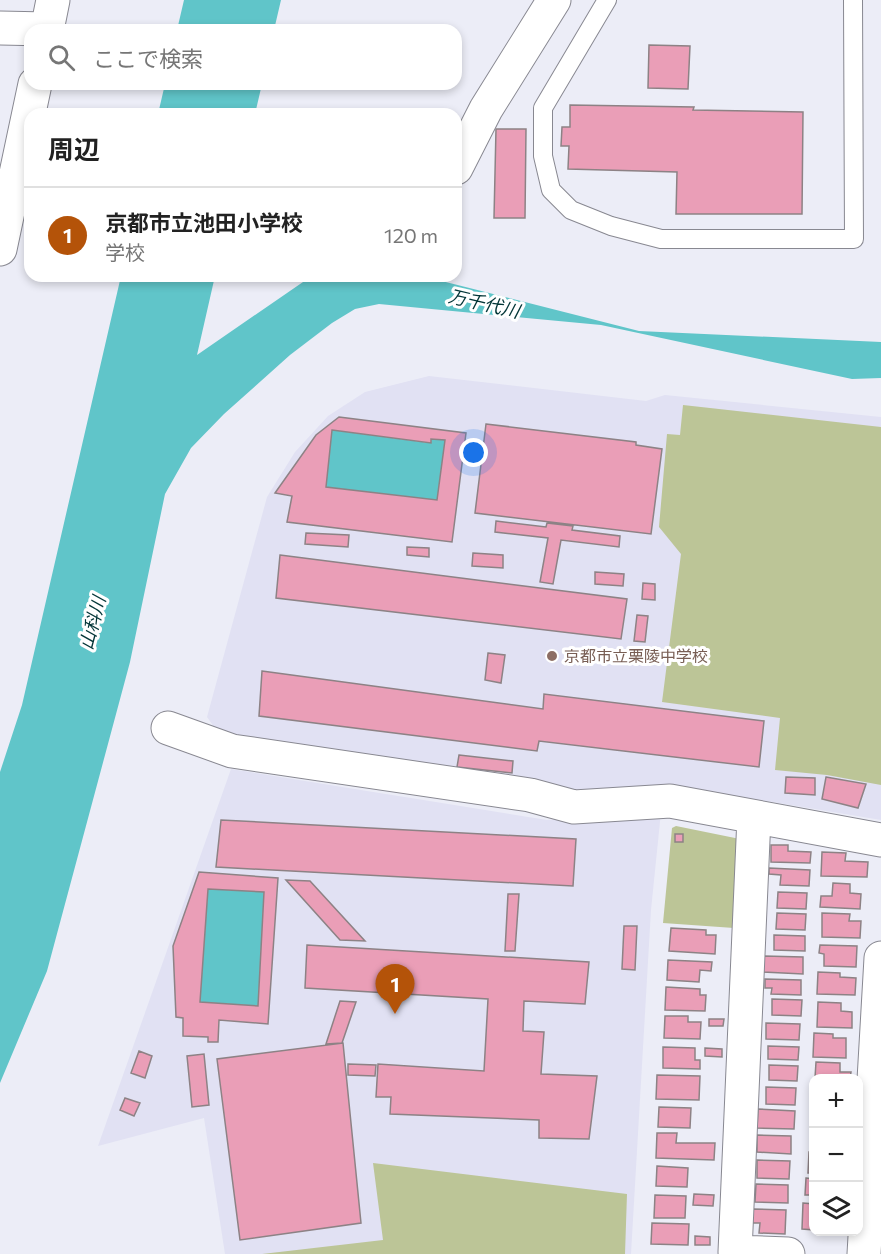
<!DOCTYPE html>
<html lang="ja">
<meta charset="utf-8">
<style>
:root{--surface:#fff;--page:#f6f6f6;--text:#222;--muted:#767676;--line:#e0e0e0;--accent:#b45309}
body{margin:0;font-family:Commissioner,"Noto Sans JP",sans-serif;background:var(--page);color:var(--text)}
.controls{position:absolute;right:18px;bottom:18px;display:grid;overflow:hidden;border-radius:12px;box-shadow:0 3px 9px #0003}
.controls button{width:54px;height:54px;display:grid;place-items:center;padding:0;border:0;border-bottom:2px solid var(--line);background:var(--surface);color:var(--text);font:30px sans-serif}
.you{position:absolute;left:474px;top:453px;width:21px;height:21px;margin:-15px;border:4px solid #fff;border-radius:50%;background:#1a73e8;box-shadow:0 0 0 9px #1a73e833}
.badge{display:grid;place-items:center;width:39px;height:39px;border-radius:50%;background:var(--accent);color:#fff;font-size:20px;font-weight:700}
.pin{position:absolute;translate:-50% -50px;filter:drop-shadow(0 2px 3px #0008)}
.pin::after{content:'';position:absolute;top:32px;width:21px;height:18px;background:inherit;clip-path:polygon(0 0,100% 0,50% 100%)}
.list{margin:0;padding:0;list-style:none}
h2{display:flex;justify-content:space-between;align-items:center;height:78px;margin:0;padding:0 24px;font-size:26px}
h2 small{font-size:20px;font-weight:400;color:var(--muted)}
.list li{display:grid;grid-template-columns:39px 1fr auto;gap:18px;align-items:center;box-sizing:border-box;height:96px;padding:0 24px;border-top:2px solid var(--line)}
.list b{display:block;font-size:22px;white-space:nowrap}
.list p{margin:0;font-size:20px;white-space:nowrap;color:var(--muted)}
.list em{font-size:20px;font-style:normal;color:var(--muted)}
.icon{flex:none;width:33px;height:33px;fill:none;stroke:currentColor;stroke-width:2;stroke-linecap:round;stroke-linejoin:round}
.map{position:relative;flex:none;width:881px;height:1254px;overflow:hidden}
.search{position:absolute;background:var(--surface);box-shadow:0 3px 9px #0003;left:24px;top:24px;width:438px;height:66px;display:flex;align-items:center;gap:15px;box-sizing:border-box;padding:0 21px;border-radius:18px;color:var(--muted);font-size:22px}
.panel{position:absolute;background:var(--surface);box-shadow:0 3px 9px #0003;left:24px;top:108px;width:438px;height:174px;border-radius:18px}
.map>svg:first-child{display:block}
</style>
<div class="map">
<svg width="881" height="1254" viewBox="0 0 881 1254">
<rect width="100%" height="100%" fill="#ecedf7"/>
<path fill="#e1e1f3" d="M429,376L646,401L665,395L881,417V820L669,785L568,791L219,734L207,717L267,497L295,452L328,416L365,392Z
M231,769L547,820L661,812L651,910L631,1254H225L204,1118L98,1146Z"/>
<path fill="#bcc597" d="M683,405L881,427V785L827,775L775,770L780,718L662,702L681,554L659,527L667,434L680,435Z
M676,826L740,839L734,928L663,923L672,828Z
M373,1163L627,1194L625,1254H262L383,1240Z"/>
<path fill="#60c5c9" d="M184,0H281L274,30H177Z
M165,84H262L255,114H158Z
M121,276H215L197,355L303,282L322,276H422L639,331L881,342V378L852,379L601,325L379,304L355,309L332,323L290,355L224,414L191,448L165,494L130,662L47,971L0,1083V772L22,705Z
M332,430L430,443L431,439L445,440L437,500L326,487Z
M208,889L264,892L258,1006L200,1002Z"/>
<path fill="#ea9eb7" stroke="#8d8285" stroke-width="1.5" fill-rule="evenodd" d="M649,45L690,46L688,89L648,88Z
M570,105L694,107L693,110L803,112L802,214H676L677,172L568,169L569,146H561L562,127H570Z
M496,129H526L525,218H494Z
M339,417L466,433L452,542L287,522L292,496L275,493L316,435ZM332,430L431,443V439L445,440L437,500L326,487Z
M486,424L636,442V445L662,449L651,534L475,513Z
M496,521L546,527L547,523L573,526L572,530L620,536L619,547L561,540L553,584L540,582L548,538L495,532Z
M306,533L349,535L348,547L305,544Z
M407,547L429,548V557L407,555Z
M473,553L503,555V568L472,566Z
M280,555L627,599L621,639L276,598Z
M595,572L624,574L623,586L595,584Z
M643,583L655,584V600L642,599Z
M637,615L648,616L645,642L634,641Z
M488,653L505,655L501,683L485,680Z
M262,671L543,709L544,694L764,721L759,767L539,741L537,751L259,716Z
M459,755L513,761L512,773L457,767Z
M786,777L815,778V795L785,793Z
M826,777L866,784L858,808L822,799Z
M221,820L576,839L573,886L216,867Z
M675,834H683V842H675Z
M771,845H788V851L811,852L810,863L771,862Z
M822,852L846,853L845,861L868,862L867,877L821,876Z
M769,868L810,870L809,886L780,885L781,875L769,874Z
M199,872L278,878L268,1024L219,1020L218,1042H208V1037L183,1036V1018L176,1017L173,946ZM208,889L264,892L258,1006L200,1002Z
M286,880L310,881L365,941L340,940Z
M833,883L850,884V893L861,894L860,909L820,907L821,896H832Z
M778,892L807,893L806,909L777,908Z
M508,894H519L515,951H505Z
M777,913L806,914L805,930L776,929Z
M822,913L850,914L849,921H861L860,938L822,937Z
M624,926H637L635,970L622,969Z
M671,928L706,930V935H716L715,954L669,951Z
M774,935L805,936V951L774,950Z
M307,945L589,962L585,1004L524,1001L523,1031L544,1032L541,1074L597,1076L589,1139L539,1138V1120L390,1114L391,1097H376L378,1064L484,1071L488,999L305,988Z
M820,945L857,946L856,967L824,966V954L819,953Z
M764,956L803,957V974L763,972Z
M668,960L712,962L711,971L700,970L699,982L667,980Z
M818,972L840,973V977L856,978L855,995L817,994Z
M765,979L801,980V995L771,994L772,988H765Z
M666,987L700,989V995H706L705,1011L665,1010Z
M772,999L802,1000L801,1016L772,1015Z
M340,1001L356,1002L342,1043L326,1044Z
M818,1002L841,1003V1011L852,1012V1028L817,1027Z
M665,1016H688V1022H701L700,1039L664,1038Z
M709,1019H724L723,1026H709Z
M766,1023L800,1024L799,1040L766,1039Z
M814,1033L833,1034V1038H846V1058L813,1057Z
M343,1043L361,1223L240,1240L217,1059Z
M768,1046L799,1047L798,1060L768,1059Z
M663,1047L695,1048V1060H700V1069L663,1068Z
M705,1048L722,1049V1057L705,1056Z
M139,1051L152,1056L145,1078L131,1073Z
M204,1054L209,1105L192,1107L187,1056Z
M816,1062L840,1063V1072H851L850,1078H815Z
M348,1064L376,1065L375,1076L348,1075Z
M769,1065L798,1066L797,1081L769,1080Z
M657,1075L700,1076L699,1100L656,1099Z
M766,1087L796,1088L795,1105L766,1104Z
M125,1098L140,1103L134,1116L120,1110Z
M659,1107L691,1108L690,1128L658,1127Z
M758,1109L795,1111L794,1129L757,1128Z
M657,1133H677L676,1143H715L714,1160L656,1158Z
M757,1135L791,1136V1154L757,1152Z
M809,1152H814V1173H808Z
M757,1160L790,1161L789,1179L757,1178Z
M657,1166L688,1168L687,1187L656,1186Z
M806,1178L814,1179V1195H805Z
M756,1184L788,1185V1203L755,1202Z
M694,1194L714,1195L713,1206L693,1205Z
M655,1195L686,1196L685,1218H654Z
M803,1203L814,1204V1230L802,1229Z
M753,1209L786,1210L785,1234L759,1233L760,1223H752Z
M652,1223L689,1224L688,1245L651,1244Z
M695,1236L710,1237V1245H695Z"/>
<g fill="none" stroke-linecap="round" stroke-linejoin="round">
<defs>
<path id="lane" d="M607,0L543,108V156L551,190L571,210L611,226L661,239H854L853,0"/>
<path id="street" d="M0,28L47,29
M456,168L486,109L554,0
M168,728L232,751L530,795L574,807L670,801L881,840
M754,817L735,1252L788,1254
M864,1254L881,958"/>
<path id="secondary" d="M47,30L53,0
M0,249L35,84"/>
</defs>
<use href="#lane" stroke="#888891" stroke-width="20"/>
<use href="#street" stroke="#888891" stroke-width="35"/>
<use href="#secondary" stroke="#888891" stroke-width="35"/>
<use href="#lane" stroke="#fff" stroke-width="18"/>
<use href="#street" stroke="#fff" stroke-width="33"/>
<use href="#secondary" stroke="#fff" stroke-width="33"/>
</g>
<circle fill="#8d6e63" stroke="#fff" stroke-width="2" cx="552" cy="656" r="6"/>
<g text-anchor="middle" stroke-width="6" stroke-linejoin="round" paint-order="stroke">
<g font-size="16" fill="#785e54" stroke="#fff" text-anchor="start">
<text x="564" y="662">京都市立栗陵中学校</text>
</g>
<g font-size="18" font-style="italic" fill="#023537" stroke="#fff">
<text transform="translate(484 304) rotate(13)" y="6">万千代川</text>
<text transform="translate(93 623) rotate(-75)" y="6">山科川</text>
</g>
</g>
</svg>
<div class="controls">
<button>+</button>
<button>−</button>
<button><svg class="icon" aria-label="layers" viewBox="0 0 24 24"><path d="M12 4l9 5-9 5-9-5zM3 14l9 5 9-5"/></svg></button>
</div>
<div class="you"></div>
<div class="pin badge" style="left:395px;top:1014px">1</div>
<div class="search"><svg class="icon" aria-label="search" viewBox="0 0 24 24"><circle cx="10" cy="10" r="6"/><path d="M15 15l6 6"/></svg>ここで検索</div>
<section class="panel">
<h2>周辺<small></small></h2>
<ul class="list">
<li><span class="badge">1</span><div><b>京都市立池田小学校</b><p>学校</p></div><em>120 m</em></li>
</ul>
</section>
</div>
